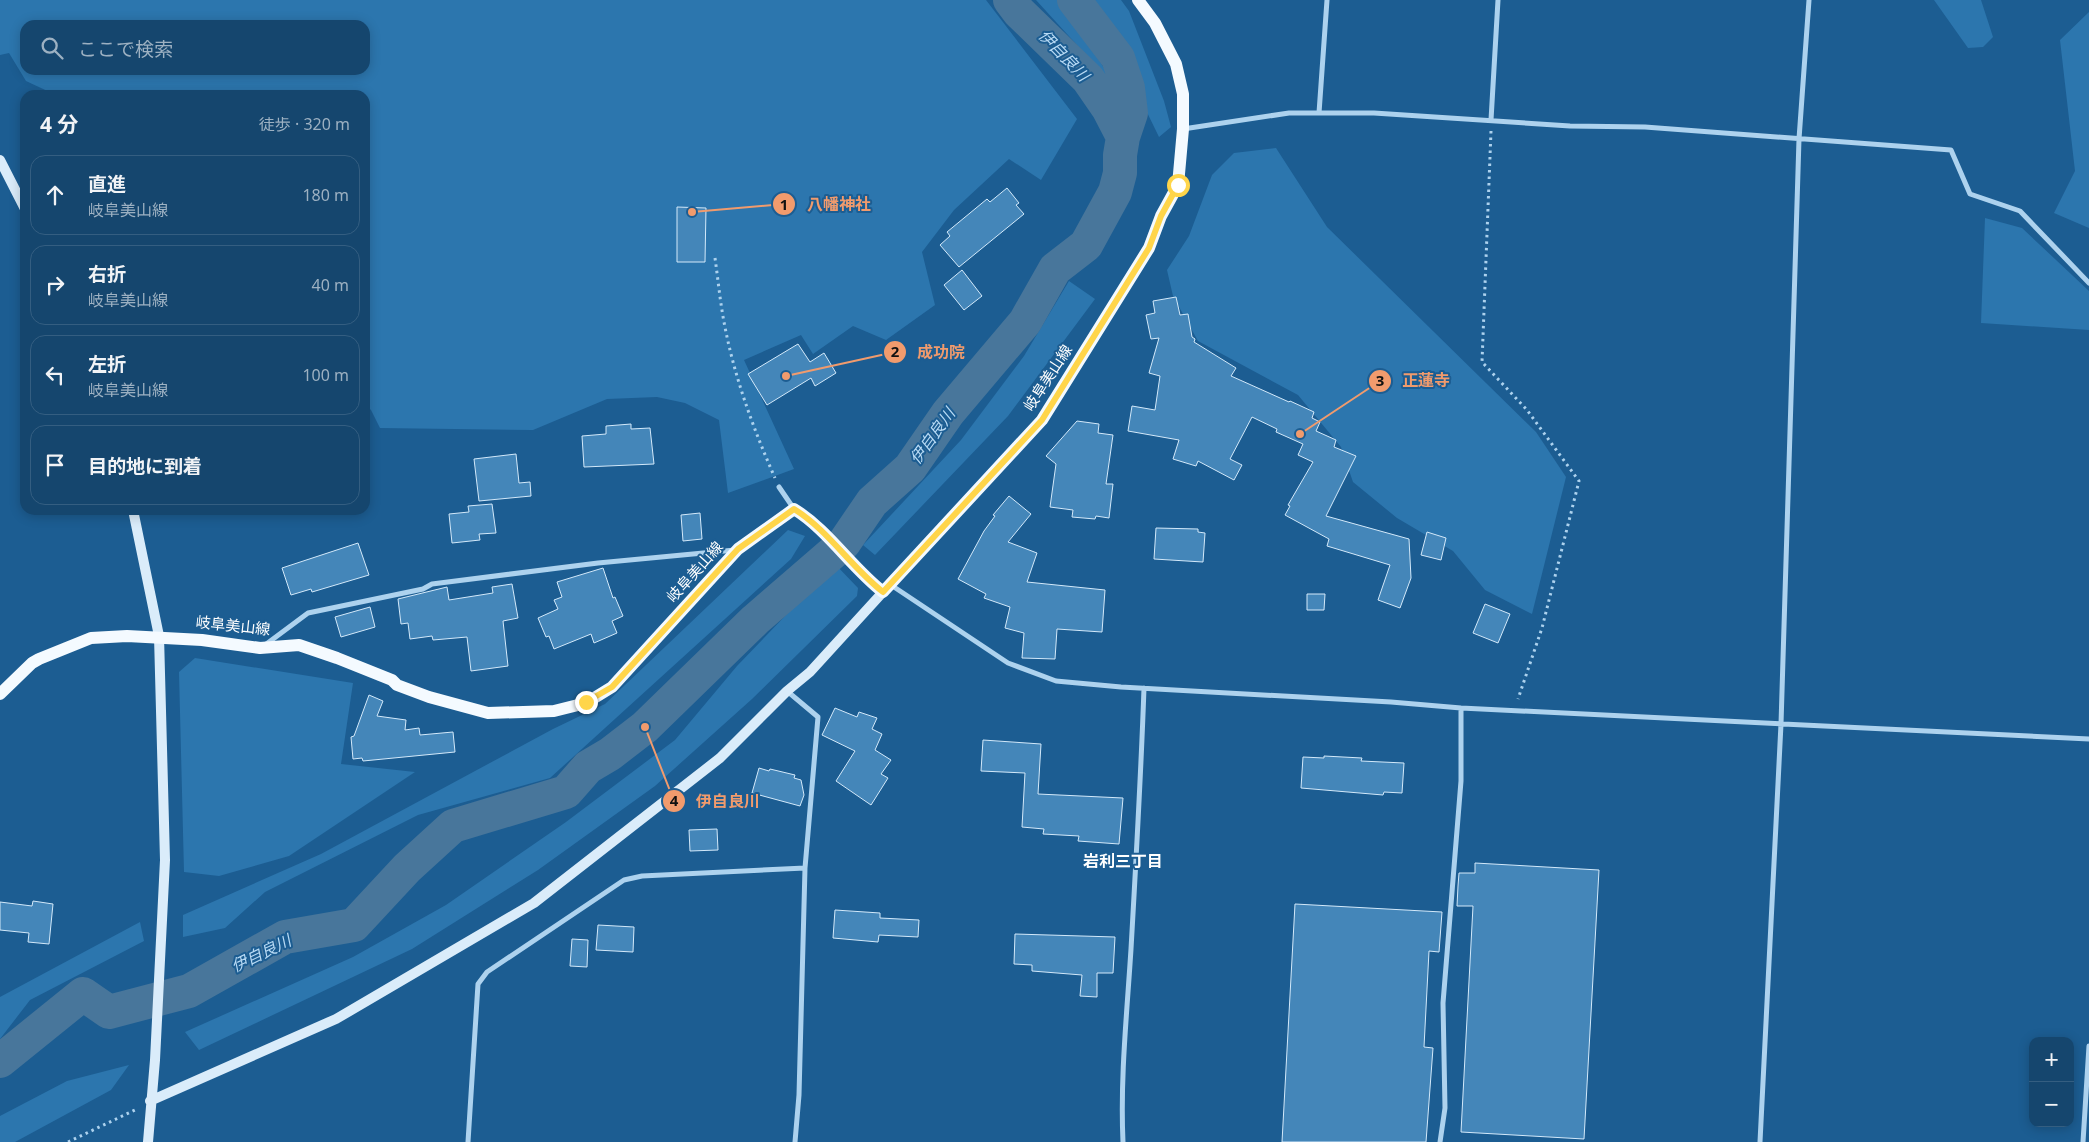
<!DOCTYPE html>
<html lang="ja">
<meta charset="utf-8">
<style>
:root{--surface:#15466e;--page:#225076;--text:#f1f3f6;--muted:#9db1c2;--line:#345e81}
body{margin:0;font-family:"Noto Sans","Noto Sans JP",sans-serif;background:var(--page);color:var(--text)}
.controls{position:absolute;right:15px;bottom:15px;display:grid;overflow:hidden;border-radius:10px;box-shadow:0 2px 12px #0003}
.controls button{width:45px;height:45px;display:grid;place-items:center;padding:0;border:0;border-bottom:1px solid var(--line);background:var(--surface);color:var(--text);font:25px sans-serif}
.stop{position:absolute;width:15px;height:15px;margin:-11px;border:4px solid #ffd54a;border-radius:50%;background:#fff}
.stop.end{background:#ffd54a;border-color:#fff;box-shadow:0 1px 5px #0008}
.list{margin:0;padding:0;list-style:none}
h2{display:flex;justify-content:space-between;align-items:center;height:65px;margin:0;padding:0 20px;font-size:21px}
h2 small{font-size:16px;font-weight:400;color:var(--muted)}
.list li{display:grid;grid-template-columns:32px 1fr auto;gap:15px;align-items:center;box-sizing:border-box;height:80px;margin:0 10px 10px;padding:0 10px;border:1px solid var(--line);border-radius:15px}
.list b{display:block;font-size:19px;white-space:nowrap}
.list p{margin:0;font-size:16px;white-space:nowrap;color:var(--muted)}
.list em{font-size:16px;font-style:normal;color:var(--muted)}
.icon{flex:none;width:28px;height:28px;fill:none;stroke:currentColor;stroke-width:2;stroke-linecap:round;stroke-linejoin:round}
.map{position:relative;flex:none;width:2089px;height:1142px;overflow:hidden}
.search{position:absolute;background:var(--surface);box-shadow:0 2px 12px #0003;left:20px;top:20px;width:350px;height:55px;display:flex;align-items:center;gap:12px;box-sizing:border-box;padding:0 18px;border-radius:15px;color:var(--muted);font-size:19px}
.panel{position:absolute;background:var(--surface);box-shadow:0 2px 12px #0003;left:20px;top:90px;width:350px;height:425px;border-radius:15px}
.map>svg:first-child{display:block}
</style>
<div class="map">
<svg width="2089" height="1142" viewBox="0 0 2089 1142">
<rect width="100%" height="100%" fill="#1c5d92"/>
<path fill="#2c76ae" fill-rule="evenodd" d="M0,0H986L1077,119L1041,180L1009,159L954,210L922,252L935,305L886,340L853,326L813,354L801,335L744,360L794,469L728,493L719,420L685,403L657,397L607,399L533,430L380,428L371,410L365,404V95H56L26,81L9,53L0,55ZM25,25H365V70H25Z
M1036,0H1058L1073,18L1117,89Z
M1083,0H1121L1129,11L1164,101L1171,127L1159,137L1122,61Z
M1934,0H1981L1993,37L1983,47L1968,48Z
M2089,12V228L2054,213L2075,171L2060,40Z
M1276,148L1327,227L1536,432L1566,477L1532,614L1485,590L1453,551L1397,518L1353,482L1341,447L1298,395L1198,341L1173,296L1167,270L1189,236L1212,175L1234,153Z
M1985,218L2022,228L2089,291V330L1981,323Z
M1069,281L1095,299L1008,416L875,555L863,545L961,440L1024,356Z
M788,530L805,536L791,559L550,778L418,815L265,892L225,928L183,937V915L321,854L553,729L605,704Z
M835,564L858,588L857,596L752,699L655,786L538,870L412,949L199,1050L185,1032L353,957L446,905L566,822L675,740L737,666Z
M195,658L353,683L341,764L415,772L289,856L219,876L184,872L179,672Z
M140,922L144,941L30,1000L0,1039V997Z
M129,1065L111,1090L15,1142H0V1116L67,1081Z"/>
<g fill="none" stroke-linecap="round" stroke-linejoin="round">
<path stroke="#48769b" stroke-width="34" d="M1010,0L1019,12L1088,79L1108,108L1123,137
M0,1061L83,994L109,1012L189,991L285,937L354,925L407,868L453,826L566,792L588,767L610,754L645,727L755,620L844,543L872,502L910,468L948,413L1025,322L1055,269L1086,245L1115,192L1120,173V155L1123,137L1131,113L1128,88L1118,58L1074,0"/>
</g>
<path fill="#4486b9" stroke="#d3e9fa" d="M1007,188L1019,203L1016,205L1024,214L959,267L940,245L950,236L947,232L987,199L990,202Z
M677,207L706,208L705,262H677Z
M962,270L982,296L964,310L944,285Z
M1176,297L1180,315L1188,314L1192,337L1195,339L1194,342L1236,368L1231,376L1289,402L1290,401L1314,412L1312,418L1320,422L1316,431L1336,440L1334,447L1356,456L1326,516L1409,539L1411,578L1400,608L1378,600L1390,565L1327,546L1329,539L1285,515L1290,506L1288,505L1313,462L1298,455L1303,444L1276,432L1277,429L1252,417L1230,459L1242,465L1234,480L1198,461L1196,466L1173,459L1179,440L1128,431L1132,406L1155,410L1160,376L1149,373L1159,338L1151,339L1146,315L1155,313L1153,301Z
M798,344L810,362L824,353L836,373L815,386L811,378L767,405L748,374Z
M1077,421L1099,424L1098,433L1113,435L1106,484H1113L1109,518L1096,516L1095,519L1072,517L1073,510L1050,507L1056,464L1046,456Z
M631,424V429L650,428L654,464L584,467L582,436L606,434V426Z
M516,454L519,483L530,482L531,496L479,501L474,459Z
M1009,496L1031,514L1008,542L1037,553L1027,582L1105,590L1102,632L1057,629L1055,659L1022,658L1024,633L1005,628L1010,607L984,598L986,594L958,579L984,531L995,516L993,515Z
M492,504L496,533L479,534L480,540L452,543L449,514L469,512L468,506Z
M700,513L702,539L683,541L681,515Z
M1156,528L1198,529V532L1205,533L1203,562L1154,559Z
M1427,532L1446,538L1441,560L1421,555Z
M358,543L369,575L312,592L311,589L291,595L282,568Z
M603,568L613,598L615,597L623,616L612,621L617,633L594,643L591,634L554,649L549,636L546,637L538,618L558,609L554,600L562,597L557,582Z
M512,584L518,618L503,621L508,666L471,671L467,637L433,640L432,636L410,639L408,623L401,624L398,599L447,587L449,600L493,593L492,587Z
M1307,594H1325L1324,610H1307Z
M1485,604L1510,614L1498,643L1473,633Z
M370,607L375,627L341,637L335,617Z
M369,695L383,701L377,716L406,720L405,730L419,728L420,735L453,732L455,752L363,761L362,758L353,759L351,737L354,736Z
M835,708L857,717L859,712L877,718L872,729L882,734L875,750L891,760L881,774L888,778L871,805L836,781L855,751L822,735Z
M983,740L1041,744L1038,794L1123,798L1119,844L1078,841L1079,836L1043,834L1044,829L1022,827L1025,773L981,771Z
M1324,756L1362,758L1361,761L1404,763L1402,793L1384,792L1383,795L1301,788L1303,757L1324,758Z
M759,768L769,771L770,769L795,775L794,778L801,780L804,795L800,806L752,793Z
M717,829L718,850L690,851L689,830Z
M1475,863L1599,870L1584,1139L1461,1132L1473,906H1457L1458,886L1459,873H1475Z
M33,901L53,904L49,944L28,942L29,933L0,930V902L32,906Z
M1295,904L1442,912L1439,952L1429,951L1424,1047L1433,1048L1426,1142H1282Z
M835,910L880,913V918L919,920L918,937L879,935L878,942L833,938Z
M598,925L634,927L633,952L596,950Z
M1015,934L1115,937L1113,973H1097V997L1080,996L1082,975L1032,971V965L1014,964Z
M572,939L588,940L587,967L570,966Z"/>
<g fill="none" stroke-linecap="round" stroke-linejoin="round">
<path stroke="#add2ee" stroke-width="3" stroke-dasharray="2.5 4" stroke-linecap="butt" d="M1491,131L1482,362L1527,410L1579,481L1542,628L1518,699
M715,258C718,279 720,301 724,322C734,376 753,428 775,478
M68,1142L137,1109"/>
<path stroke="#add2ee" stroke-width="5" d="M1319,113L1327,0
M1491,120L1498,0
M1183,129L1289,113H1374L1570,126L1645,127L1951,150L1970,194L2020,211L2089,283
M779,487L794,509
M891,585L1008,663L1056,681L1121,687L1391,702L1461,708L2089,739
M265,645L308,613L423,589L432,584L598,563L735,550
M787,691L818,717L805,868L799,1095L795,1142
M468,1142L478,984L487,972L624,880L642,876L805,868
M1123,1142C1120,1078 1127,1013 1131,949C1136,862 1141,775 1144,688
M1440,1142L1445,1108L1443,1003L1461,781V708
M1760,1142L1781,724L1799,139L1809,0
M2083,1142L2089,1046"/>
<path stroke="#daecfa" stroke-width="10" d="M0,160L25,209
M133,510L159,636L165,860L155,1060L148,1142
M150,1101L336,1019L534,903L720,758L787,691L810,672L883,592"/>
<path stroke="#f4faff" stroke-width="12" d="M0,694L32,663L39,659L91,638L127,636L202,640L260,648L299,645L337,658L392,680L397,685L429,697L488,713L554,711L586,703L612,687L738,549L794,509C828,530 851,567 883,592L1042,420L1149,248L1161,216L1178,185L1183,129V94L1176,64L1155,23L1138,0"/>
</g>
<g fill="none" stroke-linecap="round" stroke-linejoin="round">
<path stroke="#ffd54a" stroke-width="6" d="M586,702L612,687L738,549L794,509C828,530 851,567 883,592L1042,420L1149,248L1161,216L1178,185"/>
</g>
<g text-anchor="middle" stroke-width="4" stroke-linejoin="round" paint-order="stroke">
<g font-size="15" fill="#fff" stroke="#1c5d92">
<text transform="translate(1048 378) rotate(-57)" y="5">岐阜美山線</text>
<text transform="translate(695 572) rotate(-48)" y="5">岐阜美山線</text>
<text transform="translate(233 626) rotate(6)" y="5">岐阜美山線</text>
</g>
<g font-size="16" font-style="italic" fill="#b9dbf5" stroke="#1c5d92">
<text transform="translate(1064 55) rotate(46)" y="6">伊自良川</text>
<text transform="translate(932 436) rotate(-54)" y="6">伊自良川</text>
<text transform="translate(261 953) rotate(-26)" y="6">伊自良川</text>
</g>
<g font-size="16" font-weight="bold" fill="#fff" stroke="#1c5d92">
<text x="1123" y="867">岩利三丁目</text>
</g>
</g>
<path fill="none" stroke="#f19b6d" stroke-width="2" d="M692 212L784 204M786 376L895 352M1300 434L1380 381M645 727L674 801"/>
<g fill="#f19b6d" stroke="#1c5d92" stroke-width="2">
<circle cx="692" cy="212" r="5"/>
<circle cx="786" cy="376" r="5"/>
<circle cx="1300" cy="434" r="5"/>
<circle cx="645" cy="727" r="5"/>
<circle cx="784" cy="204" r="12"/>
<circle cx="895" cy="352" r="12"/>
<circle cx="1380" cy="381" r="12"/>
<circle cx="674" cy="801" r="12"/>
</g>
<g font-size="15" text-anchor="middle" font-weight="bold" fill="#111">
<text x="784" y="210">1</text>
<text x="895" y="357">2</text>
<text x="1380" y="386">3</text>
<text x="674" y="806">4</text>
</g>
<g font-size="16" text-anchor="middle" font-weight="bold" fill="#f19b6d" stroke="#1c5d92" stroke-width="4" stroke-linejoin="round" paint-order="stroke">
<text x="839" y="210">八幡神社</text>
<text x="941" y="358">成功院</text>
<text x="1426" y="386">正蓮寺</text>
<text x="728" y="807">伊自良川</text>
</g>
</svg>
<div class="controls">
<button>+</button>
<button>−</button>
</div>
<div class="stop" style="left:1178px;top:185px"></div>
<div class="stop end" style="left:586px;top:702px"></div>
<div class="search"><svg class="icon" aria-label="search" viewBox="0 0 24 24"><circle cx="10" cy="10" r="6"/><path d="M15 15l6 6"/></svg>ここで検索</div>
<section class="panel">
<h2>4 分<small>徒歩 · 320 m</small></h2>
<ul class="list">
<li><svg class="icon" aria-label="ahead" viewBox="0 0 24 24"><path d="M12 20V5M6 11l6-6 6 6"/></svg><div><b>直進</b><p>岐阜美山線</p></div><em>180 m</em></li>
<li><svg class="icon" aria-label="right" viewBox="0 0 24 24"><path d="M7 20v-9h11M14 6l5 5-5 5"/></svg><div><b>右折</b><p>岐阜美山線</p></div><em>40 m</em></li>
<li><svg class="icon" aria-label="left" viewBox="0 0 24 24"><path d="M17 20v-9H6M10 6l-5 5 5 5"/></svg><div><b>左折</b><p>岐阜美山線</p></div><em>100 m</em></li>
<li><svg class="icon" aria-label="arrive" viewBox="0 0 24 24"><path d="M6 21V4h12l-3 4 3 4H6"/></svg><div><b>目的地に到着</b></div></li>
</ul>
</section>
</div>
